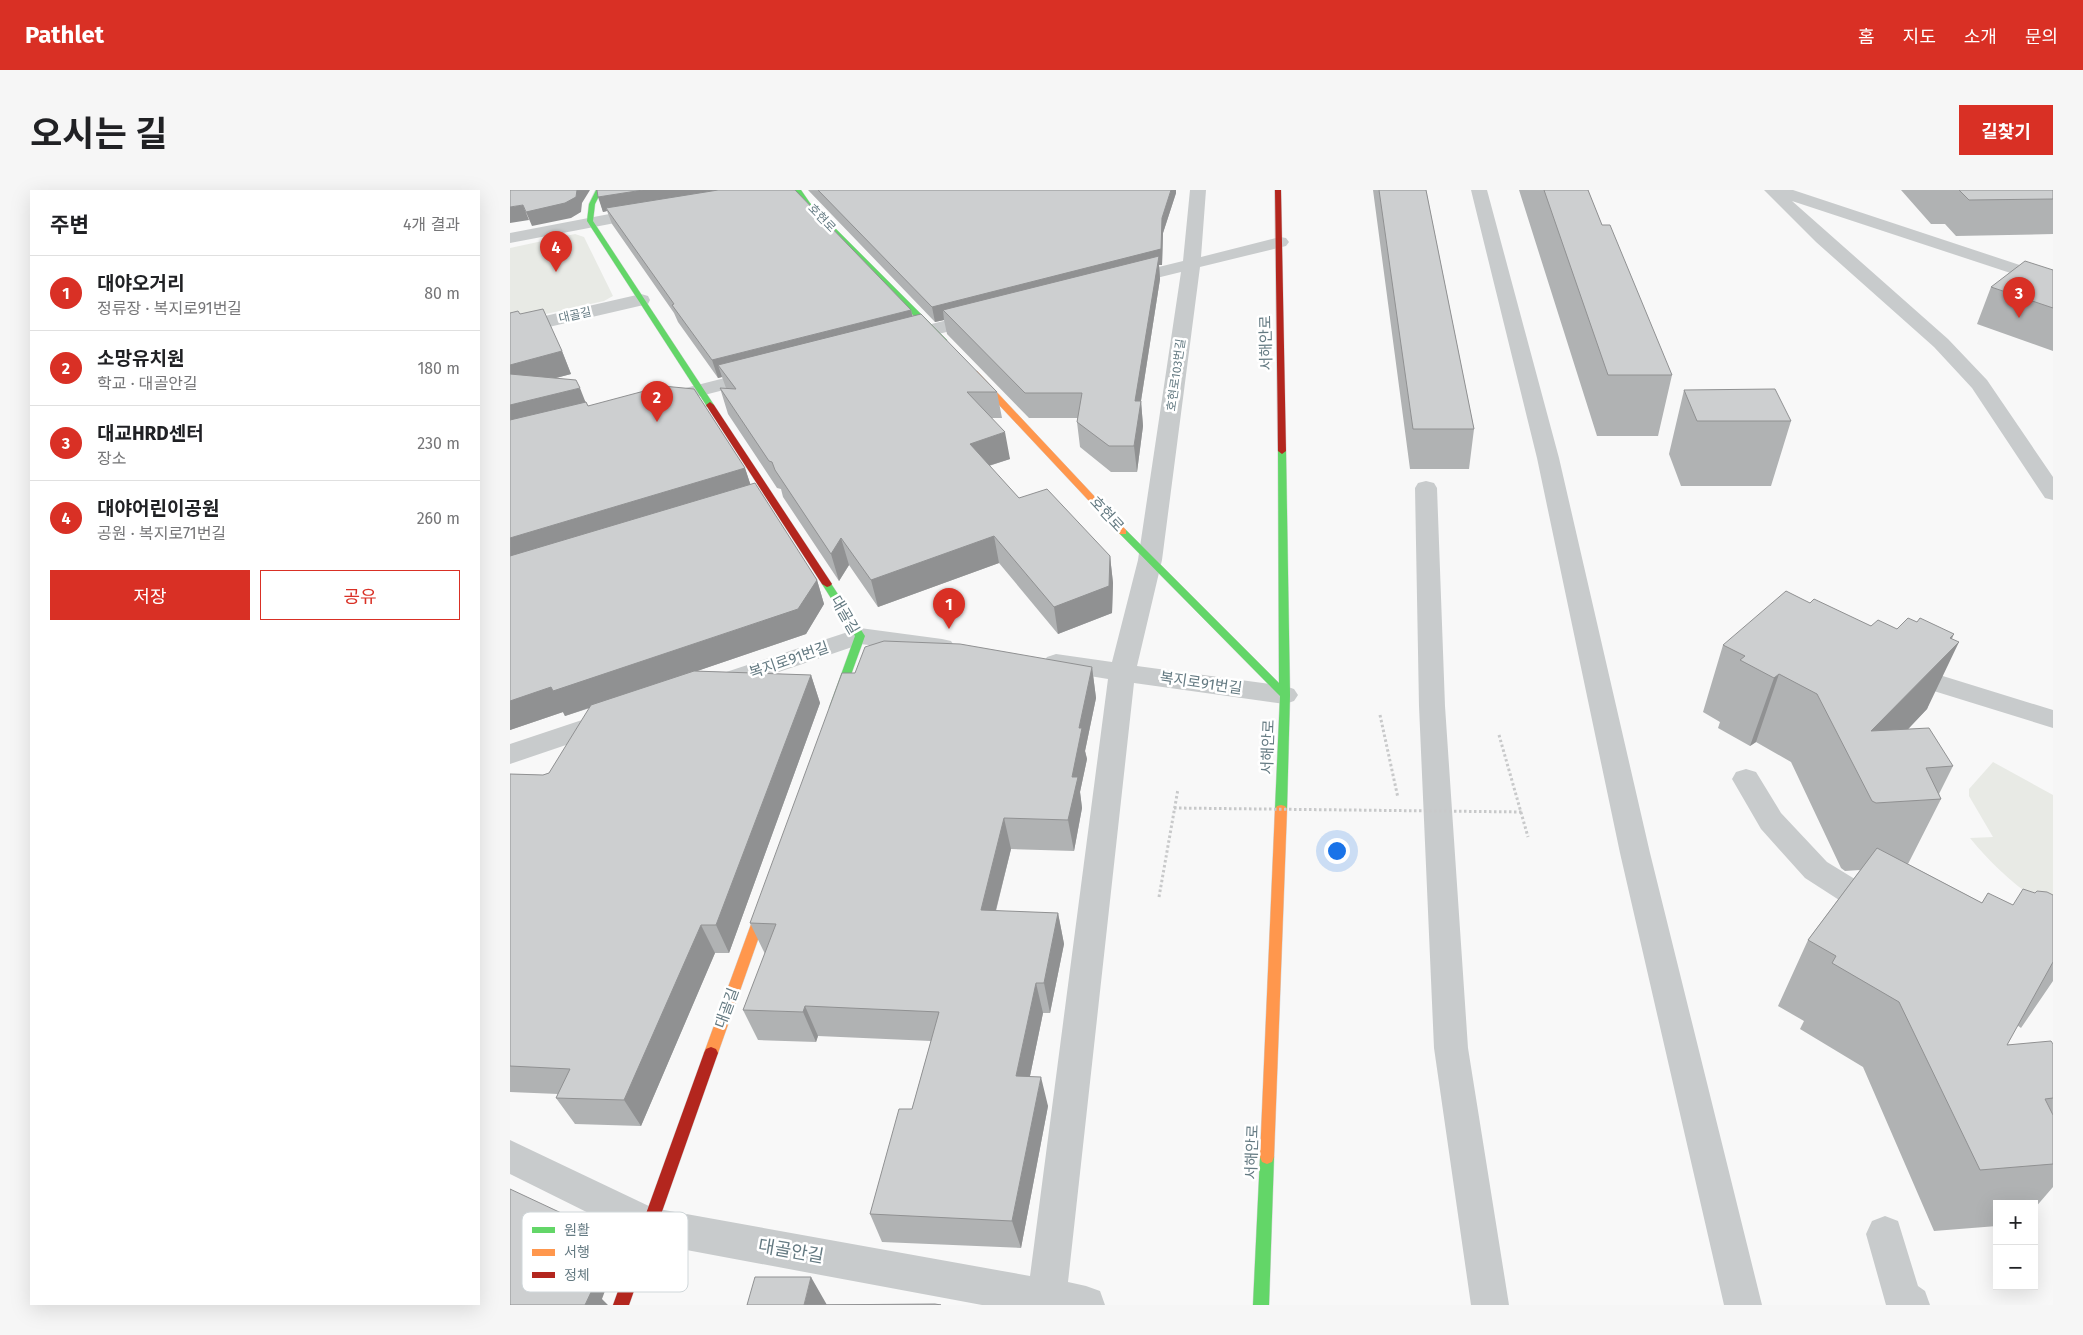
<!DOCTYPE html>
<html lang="ko">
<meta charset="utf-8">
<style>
:root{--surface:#fff;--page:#f6f6f6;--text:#202124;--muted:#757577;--line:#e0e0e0;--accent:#d93025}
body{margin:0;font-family:"Fira Sans","Noto Sans KR",sans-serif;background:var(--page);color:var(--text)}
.controls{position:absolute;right:15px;bottom:15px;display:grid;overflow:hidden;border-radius:0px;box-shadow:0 5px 20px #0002}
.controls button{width:45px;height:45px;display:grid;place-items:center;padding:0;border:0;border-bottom:1px solid var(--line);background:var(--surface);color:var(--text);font:25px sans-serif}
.you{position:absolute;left:826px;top:660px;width:18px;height:18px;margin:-12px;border:4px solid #fff;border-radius:50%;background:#1a73e8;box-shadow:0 0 0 8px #1a73e833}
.badge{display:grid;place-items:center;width:32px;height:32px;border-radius:50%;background:var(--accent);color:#fff;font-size:16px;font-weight:700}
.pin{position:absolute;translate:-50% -41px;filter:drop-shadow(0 1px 2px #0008)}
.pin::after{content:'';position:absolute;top:26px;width:18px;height:15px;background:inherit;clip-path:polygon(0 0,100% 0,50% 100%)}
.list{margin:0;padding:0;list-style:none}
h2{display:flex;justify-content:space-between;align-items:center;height:65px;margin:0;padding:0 20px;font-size:21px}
h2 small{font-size:16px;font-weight:400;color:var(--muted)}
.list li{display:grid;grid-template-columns:32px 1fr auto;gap:15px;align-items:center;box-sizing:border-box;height:75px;padding:0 20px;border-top:1px solid var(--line)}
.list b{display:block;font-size:19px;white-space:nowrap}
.list p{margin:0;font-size:16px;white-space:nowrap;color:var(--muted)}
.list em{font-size:16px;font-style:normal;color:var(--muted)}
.actions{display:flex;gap:10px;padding:15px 20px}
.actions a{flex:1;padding:11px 0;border:1px solid var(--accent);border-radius:0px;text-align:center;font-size:18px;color:var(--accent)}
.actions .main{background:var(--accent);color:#fff}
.map{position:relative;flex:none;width:1543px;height:1115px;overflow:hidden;border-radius:0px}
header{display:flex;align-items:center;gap:30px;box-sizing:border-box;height:70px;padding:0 25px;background:var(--accent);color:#fff}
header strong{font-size:24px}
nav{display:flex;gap:28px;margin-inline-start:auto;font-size:18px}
.intro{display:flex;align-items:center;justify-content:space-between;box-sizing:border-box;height:120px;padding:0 30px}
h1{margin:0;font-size:35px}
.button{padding:12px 22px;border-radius:0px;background:var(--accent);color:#fff;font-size:18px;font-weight:700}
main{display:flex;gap:30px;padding:0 30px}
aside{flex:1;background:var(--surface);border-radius:0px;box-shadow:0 5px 20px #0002}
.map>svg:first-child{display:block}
</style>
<header>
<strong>Pathlet</strong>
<nav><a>홈</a><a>지도</a><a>소개</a><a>문의</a></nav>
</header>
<div class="intro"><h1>오시는 길</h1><a class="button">길찾기</a></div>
<main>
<aside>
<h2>주변<small>4개 결과</small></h2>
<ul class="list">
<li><span class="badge">1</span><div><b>대야오거리</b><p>정류장 · 복지로91번길</p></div><em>80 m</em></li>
<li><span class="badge">2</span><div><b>소망유치원</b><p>학교 · 대골안길</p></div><em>180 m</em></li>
<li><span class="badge">3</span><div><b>대교HRD센터</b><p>장소</p></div><em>230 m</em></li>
<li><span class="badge">4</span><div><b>대야어린이공원</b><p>공원 · 복지로71번길</p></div><em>260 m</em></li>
</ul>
<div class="actions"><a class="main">저장</a><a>공유</a></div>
</aside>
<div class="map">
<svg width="1543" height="1115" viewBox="0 0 1543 1115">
<rect width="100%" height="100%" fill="#f8f8f8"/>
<path fill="#e8eae5" d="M65,44L74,47L103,106L94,111L0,132V58Z
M1483,572L1543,605V722C1510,699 1485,679 1460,648L1483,647L1459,606V599Z"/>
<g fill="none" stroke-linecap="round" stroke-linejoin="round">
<defs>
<path id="fast" d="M86,0H92L85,14L83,31L204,215L203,217H197L196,215L77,31L79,14Z
M285,0H291L300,13L437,150V154H431L296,15Z
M772,258L776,261L780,505L777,619L775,622H767L765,619L770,506L608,342L613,339L616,340L769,493L768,261Z
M317,391L320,392L355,446L329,518L324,522L319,518L345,446L312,394Z
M757,960L762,962L764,967L759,1115H743L750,967L752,962Z"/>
<path id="slow" d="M461,181H467L616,340V344H610L461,185Z
M771,615L775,616L777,619L764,967L762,972L757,974L752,972L750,967L765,619L767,616Z
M257,702L261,704L263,707L208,863L206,867L201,869L196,867L194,863L251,707L253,704Z"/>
<path id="jam" d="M765,0H771L776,261L772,264L768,261Z
M200,212L204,215L322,394L320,396L317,397L312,394L196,215Z
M201,857L206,859L208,863L119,1115H103L194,863L196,859Z"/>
</defs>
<use href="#fast" stroke="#d4d5d6" stroke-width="1"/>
<use href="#slow" stroke="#d4d5d6" stroke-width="1"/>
<use href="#jam" stroke="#d4d5d6" stroke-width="1"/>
<path stroke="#c8c9ca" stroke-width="3" stroke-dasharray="2.5 2.5" stroke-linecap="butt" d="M870,525L888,608
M989,545L1018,647
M649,707L668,599"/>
<path fill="#c8cbcc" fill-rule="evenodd" d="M680,0H696L691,67L770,47L776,48L779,52L776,56L690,77L652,370L627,476L775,496L784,499L788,505L784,511L775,514L624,493L558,1092L576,1096L590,1101L595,1115H472L139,1053L0,984V950L143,1018L520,1086L598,489L537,479L533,473L537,467L546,464L602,472L628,370L671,82L614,96L608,95L605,91L608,87L673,71Z
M961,0H977L1049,268L1140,663L1252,1115H1214L1110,663L1027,268Z
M1254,0H1283L1543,86V97L1282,11L1438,149L1477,190L1543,287V310L1535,308L1462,198L1424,157L1306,52Z
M136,17L142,18L144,22L142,26L0,53V43Z
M131,104L138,106L140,110L138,114L0,146V134Z
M473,121L480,123L482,127L480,131L393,153L386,151L383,147L386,143Z
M250,179L257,181L260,185L257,189L163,213L156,211L153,207L156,203Z
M916,291L924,293L927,298L935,516L958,858L999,1115H961L924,858L909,516L905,298L908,293Z
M350,438L432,449L441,451L445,457L441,463L432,465L351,454L204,504L195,501L191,495L195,489Z
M1394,474L1543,520V538L1385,489L1381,483L1385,477Z
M99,521L109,523L112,530L109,537L0,574V554Z
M1236,579L1246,582L1271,623L1317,672L1379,710L1383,719L1379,728L1368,731L1357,728L1295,688L1251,639L1222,589L1226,582Z
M1375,1026L1388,1031L1408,1096L1415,1101L1420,1115H1376L1356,1044L1362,1031Z"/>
<use href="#fast" fill="#63d668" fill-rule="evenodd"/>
<use href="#slow" fill="#ff974d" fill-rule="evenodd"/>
<use href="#jam" fill="#b3261e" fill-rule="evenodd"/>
<path stroke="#c8c9ca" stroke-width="3" stroke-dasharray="2.5 2.5" stroke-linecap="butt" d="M664,618L1013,622"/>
</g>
<path fill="#b0b2b3" d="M87,0L287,2L401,120L403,127L487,202L492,228H482L500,269L479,276L509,308L600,366L603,393L602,423L548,444L489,373L368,417L339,375L329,391L273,307L271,299L267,298L218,224L210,198H216L212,187L208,188L168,132L164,123L102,34L97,21L93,22Z
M298,0H666V3L653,43L652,75H649L650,89L631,211L633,236L627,282H601L570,257L567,232L568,228H519L437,144L434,130L425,132Z
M863,0H916L964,239L959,279H900Z
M1009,0H1078L1092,35L1162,185L1148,246H1087Z
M1391,0H1543V44L1446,46L1435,34H1421Z
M1543,80V161L1467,134L1481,97Z
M0,123L10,124L52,161L61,184L46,188L76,212L78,216L235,278L240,294L307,390L314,414L296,444L187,481L301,485L310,513L219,763H205L131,936L65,934L46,908L48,904L0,902V584L33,585L39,583L80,518L55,526L53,522L0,540Z
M1174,200L1281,231L1261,296H1171L1159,264Z
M1300,413L1361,436L1442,448L1417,519L1398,539L1443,576L1429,604L1431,609L1398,674L1472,713L1503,715L1525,703L1543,705V791L1511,838L1507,835L1497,855L1543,854V997L1524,1019V1014H1487V1036L1424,1041L1353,877L1290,839L1294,831L1268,816L1298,750L1350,680L1335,681L1331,678L1281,572L1246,552L1240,556L1208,538L1210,532L1193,522L1213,455Z
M582,477L586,508L575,561L577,569L570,602L572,618L564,661L501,659L486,721L548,723L554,754L540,823H533L520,886L538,916L511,1058L372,1052L360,1024L402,919L421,851L308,846L306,852L248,850L233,820L255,764L240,733L345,483Z"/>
<path fill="#909192" d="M67,0H80L72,13L71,22L61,28L22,36L16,22Z
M133,0H227L96,18L97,21L93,22L88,7Z
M661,0H666V3L653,43L652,75H649L650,89L627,236L625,211L433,120L434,130L425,132L422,117L652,28Z
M13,15L19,30L0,33V17Z
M401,120L405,138L208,175L212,187L208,188L202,170Z
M52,161L61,184L0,200V175Z
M70,198L79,221L0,241V215Z
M631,211L633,236L627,282L624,256Z
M495,242L500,269L465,280L460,254Z
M235,278L243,302L0,376V348Z
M484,346L489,373L368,417L361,390Z
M331,348L339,375L329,391L321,364Z
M600,366L603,393L602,423L548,444L544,417Z
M307,390L314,414L296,444L55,526L53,522L0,540V511Z
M1444,444L1433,468L1449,452L1417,519L1351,589L1361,541Z
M582,477L586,508L575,561L577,569L570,602L572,618L564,661L558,630L562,587L569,538Z
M1269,484L1246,552L1240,556L1264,488Z
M301,485L310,513L219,763L206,735Z
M494,628L501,659L478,751L471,720Z
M548,723L554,754L540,823L534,793Z
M191,735L205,763L131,936L114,910Z
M526,793L533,823L514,915L506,886Z
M295,816L308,846L306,852L293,822Z
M531,887L538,916L511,1058L502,1031Z
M94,1043L109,1063L92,1109L98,1115H75L74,1095Z
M301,1087L317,1115H294Z"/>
<path fill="#cdcfd0" stroke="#909192" d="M0,0H67L66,7L55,13L16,22L13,15L0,17Z
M87,0H133L88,7Z
M208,0H285L401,120L202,170L162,115L164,114L96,18Z
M308,0H661L652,28L651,59L422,117Z
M869,0H916L964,239H903Z
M1034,0H1078L1092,35H1100L1162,185H1098Z
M1449,0H1543V9L1459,10Z
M649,66L625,211H631L624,256H599L567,232L572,203H515L433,120Z
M1515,71L1543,80V118L1481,97Z
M33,119L52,161L0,175V123L8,121L10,124Z
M411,124L487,202H457L495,242L460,254L509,308L537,299L600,366L599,396L544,417L484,346L361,390L331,348L321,364L265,280L262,272L259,271L210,198L226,199L208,175Z
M0,184L66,190L70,198L0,215Z
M153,196L184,199L235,278L0,348V230L76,212L78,216Z
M1265,199L1281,231H1187L1174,200Z
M245,293L307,390L288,419L43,501L41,497L0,511V366Z
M1276,401L1300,413L1304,409L1361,436L1368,430L1387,439L1398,428L1407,432L1410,428L1444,444L1440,448L1449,452L1361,541L1419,538L1443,576L1416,578L1431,609L1366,613L1362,611L1307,504L1269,484L1264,488L1230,470L1235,466L1213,455Z
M374,451L450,454L582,477L569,538H572L562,587H568L558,630L494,628L471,720L548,723L534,793H526L506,886L531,887L502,1031L360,1024L389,919H402L429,822L295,816L293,822L233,820L266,734L240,733L332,483H345L355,457Z
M184,481L301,485L206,735H191L114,910L46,908L60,879L0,876V584L33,585L39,583L81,515Z
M1367,658L1472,713L1478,703L1503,715L1513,699L1525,703L1527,701L1537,702L1543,705V772L1497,855L1541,851L1543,854V908L1535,909L1543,925V974L1470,980L1389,812L1322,773L1326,766L1298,750Z
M0,999L94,1043L74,1095L76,1098H83L75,1115H0Z
M245,1087H301L294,1115L425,1114L431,1115H237Z"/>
<g text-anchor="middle" stroke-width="5" stroke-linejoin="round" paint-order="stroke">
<g font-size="12" fill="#647a82" stroke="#fff">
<text transform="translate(312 28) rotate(46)" y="4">호현로</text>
<text transform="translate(65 125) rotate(-13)" y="4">대골길</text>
<text transform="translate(666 185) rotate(-82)" y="4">호현로103번길</text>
</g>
<g font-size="15" fill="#647a82" stroke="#fff">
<text transform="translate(756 153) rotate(-91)" y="5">서해안로</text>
<text transform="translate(597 324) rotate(47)" y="5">호현로</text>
<text transform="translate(335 425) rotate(60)" y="5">대골길</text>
<text transform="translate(279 470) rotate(-19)" y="5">복지로91번길</text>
<text transform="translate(691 493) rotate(8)" y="5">복지로91번길</text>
<text transform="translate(758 557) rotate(-88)" y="5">서해안로</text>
<text transform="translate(217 818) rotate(-70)" y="5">대골길</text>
<text transform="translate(742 962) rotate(-88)" y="5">서해안로</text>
</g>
<g font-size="18" fill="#647a82" stroke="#fff">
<text transform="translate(281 1061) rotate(10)" y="6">대골안길</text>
</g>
</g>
<rect x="12" y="1022" width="166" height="80" rx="8" fill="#fff" stroke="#d0d7da" stroke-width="1"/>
<rect x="22" y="1037" width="23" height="6" fill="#63d668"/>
<rect x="22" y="1059" width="23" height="7" fill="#ff974d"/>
<rect x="22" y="1082" width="23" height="6" fill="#b3261e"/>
<g font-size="14" fill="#647a82">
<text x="54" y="1045">원활</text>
<text x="54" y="1067">서행</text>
<text x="54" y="1090">정체</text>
</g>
</svg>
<div class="controls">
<button>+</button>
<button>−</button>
</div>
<div class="you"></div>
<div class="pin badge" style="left:439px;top:439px">1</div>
<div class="pin badge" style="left:147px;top:232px">2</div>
<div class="pin badge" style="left:1509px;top:128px">3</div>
<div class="pin badge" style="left:46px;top:82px">4</div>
</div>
</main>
